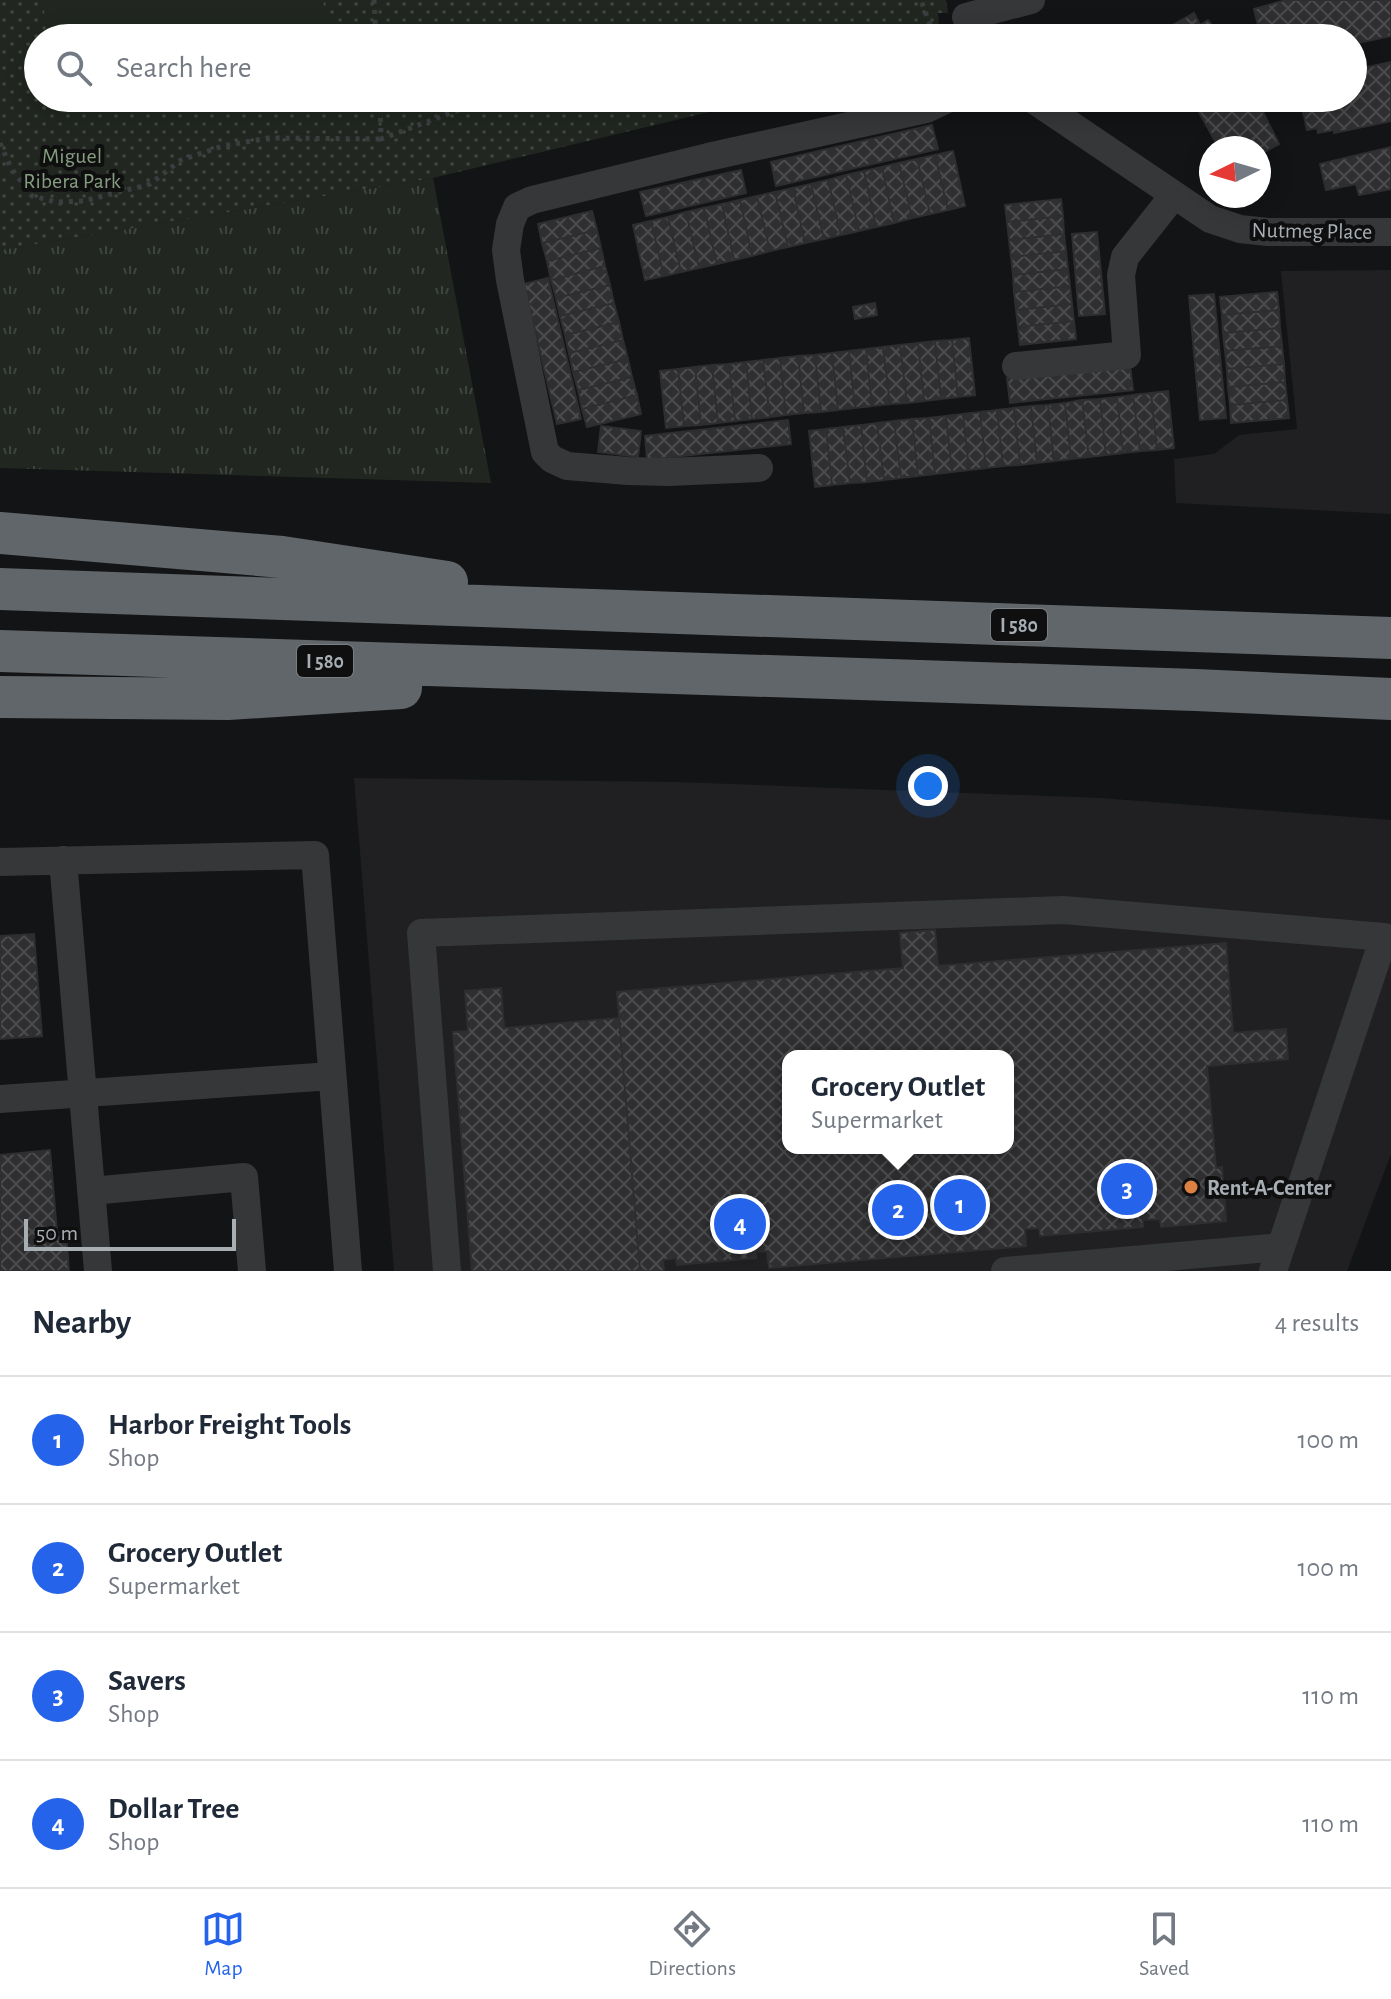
<!DOCTYPE html>
<style>
:root{--surface:#fff;--page:#f6f6f7;--text:#1f2937;--muted:#747a83;--line:#e0e1e3;--accent:#2563eb}
body{margin:0;font-family:"Alegreya Sans",sans-serif;background:var(--page);color:var(--text)}
.compass{position:absolute;left:1199px;top:136px;width:72px;height:72px;border-radius:50%;background:var(--surface);box-shadow:0 4px 20px #0003;rotate:265deg}
.scale{position:absolute;left:24px;bottom:20px;width:212px;box-sizing:border-box;padding-left:8px;border:4px solid #a7aeb4;border-top:0;font-size:22px;line-height:28px;white-space:nowrap;color:#a7aeb4;-webkit-text-stroke:6px #0f0f10;paint-order:stroke}
.you{position:absolute;left:928px;top:786px;width:28px;height:28px;margin:-20px;border:6px solid #fff;border-radius:50%;background:#1a73e8;box-shadow:0 0 0 12px #1a73e833}
.badge{display:grid;place-items:center;width:52px;height:52px;border-radius:50%;background:var(--accent);color:#fff;font-size:26px;font-weight:700}
.pin{position:absolute;translate:-50% -50%;border:4px solid #fff;box-shadow:0 2px 8px #0006}
.popup{position:absolute;left:782px;top:1050px;width:232px;height:104px;box-sizing:border-box;display:grid;place-content:center;border-radius:16px;background:var(--surface);filter:drop-shadow(0 2px 6px #0005);font-size:26px;white-space:nowrap;color:var(--muted)}
.popup b{font-size:30px;color:var(--text)}
.popup::after{content:'';position:absolute;left:50%;top:100%;margin-left:-16px;border:16px solid transparent;border-top-color:var(--surface)}
.list{margin:0;padding:0;list-style:none}
h2{display:flex;justify-content:space-between;align-items:center;height:104px;margin:0;padding:0 32px;font-size:34px}
h2 small{font-size:26px;font-weight:400;color:var(--muted)}
.list li{display:grid;grid-template-columns:52px 1fr auto;gap:24px;align-items:center;box-sizing:border-box;height:128px;padding:0 32px;border-top:2px solid var(--line)}
.list b{display:block;font-size:30px;white-space:nowrap}
.list p{margin:0;font-size:26px;white-space:nowrap;color:var(--muted)}
.list em{font-size:26px;font-style:normal;color:var(--muted)}
.icon{flex:none;width:44px;height:44px;fill:none;stroke:currentColor;stroke-width:2;stroke-linecap:round;stroke-linejoin:round}
.map{position:relative;flex:none;width:1391px;height:1271px;overflow:hidden}
.search{position:absolute;background:var(--surface);box-shadow:0 4px 20px #0003;left:24px;right:24px;top:24px;height:88px;display:flex;align-items:center;gap:20px;box-sizing:border-box;padding:0 28px;border-radius:44px;color:var(--muted);font-size:30px}
.sheet{height:616px;background:var(--surface)}
nav{display:flex;justify-content:space-around;align-items:center;box-sizing:border-box;height:112px;border-top:2px solid var(--line);background:var(--surface);font-size:22px;color:var(--muted)}
nav a{display:grid;justify-items:center;gap:4px}
nav .on{color:var(--accent)}
.map>svg:first-child{display:block}
</style>
<div class="map">
<svg width="1391" height="1271" viewBox="0 0 1391 1271">
<defs>
<pattern id="grass-tufts" width="24" height="20" patternUnits="userSpaceOnUse" patternTransform="scale(2)"><rect width="24" height="20" fill="#212720"/><path d="M3 7l-1-3M5 7V3M7 7l1-3M15 17l-1-3M17 17v-4M19 17l1-3" fill="none" stroke="#3e443e"/></pattern>
<pattern id="park-dots" width="8" height="8" patternUnits="userSpaceOnUse" patternTransform="scale(2)"><rect width="8" height="8" fill="#212720"/><path d="M2 2h.1M6 6h.1" fill="none" stroke="#3e443e" stroke-width="1.8" stroke-linecap="round"/></pattern>
<pattern id="building-cross-hatch" width="8" height="8" patternUnits="userSpaceOnUse" patternTransform="scale(2)"><rect width="8" height="8" fill="#2f2f31"/><path d="M0 0l8 8M0 8l8-8" fill="none" stroke="#4a4b4c"/></pattern>
</defs>
<rect width="100%" height="100%" fill="#131415"/>
<path fill="#202022" fill-rule="evenodd" d="M1391,270V514L1176,503L1174,459L1214,454L1239,435L1297,429L1281,271Z
M354,778L678,782L1100,798L1391,820V1154L1347,1271H394ZM788,1056H1008V1148H788Z"/>
<path fill="url(#grass-tufts)" d="M433,178L491,483L0,468V250Z"/>
<path fill="url(#park-dots)" d="M0,0H946L948,13H938L940,38H38V98H768L433,178L0,250Z"/>
<path fill="#212720" d="M43,0H323L328,36L47,38Z"/>
<path fill="url(#building-cross-hatch)" stroke="#2e2e31" stroke-width="2" fill-rule="evenodd" d="M1286,0H1391V36L1353,44V38H1261L1254,9Z
M1194,13L1200,25L1208,20L1222,38H1159L1157,34Z
M1391,62V121L1334,133V130L1318,133L1317,128L1307,130L1300,98H1353V70Z
M1191,98H1256L1279,144L1259,155V148H1219Z
M932,125L938,149L776,186L771,162Z
M1391,147V189L1359,195L1356,184L1326,190L1320,164Z
M953,151L965,206L948,210L935,155Z
M935,155L948,210L930,214L917,159Z
M917,159L930,214L912,218L899,163Z
M899,163L912,218L894,223L882,167Z
M882,167L894,223L876,227L864,171Z
M741,170L746,193L646,216L640,192Z
M864,171L876,227L859,231L846,175Z
M846,175L859,231L841,235L828,180Z
M828,180L841,235L824,239L811,184Z
M811,184L824,239L805,243L793,188Z
M793,188L805,243L788,247L775,192Z
M775,192L788,247L770,251L757,196Z
M757,196L770,251L752,256L740,200Z
M1061,199L1063,216L1007,222L1005,205Z
M740,200L752,256L734,260L722,204Z
M722,204L734,260L717,264L704,208Z
M704,208L717,264L699,268L686,212Z
M592,211L597,230L542,243L538,224Z
M686,212L699,268L681,272L668,217Z
M1063,216L1064,234L1009,240L1007,222Z
M668,217L681,272L664,276L651,221Z
M651,221L664,276L645,280L633,225Z
M597,230L601,248L547,261L542,243Z
M1097,232L1105,314L1079,316L1072,234Z
M1064,234L1066,251L1011,257L1009,240Z
M601,248L605,266L551,280L547,261Z
M1066,251L1068,269L1013,275L1011,257Z
M605,266L610,285L556,298L551,280Z
M1068,269L1070,286L1014,292L1013,275Z
M548,278L581,419L557,424L524,284Z
M610,285L614,303L560,316L556,298Z
M1070,286L1072,304L1016,310L1014,292Z
M1277,292L1279,310L1222,315L1220,297Z
M1214,294L1226,418L1200,420L1189,296Z
M614,303L619,322L565,335L560,316Z
M875,303L877,315L855,319L853,307Z
M1072,304L1074,321L1018,327L1016,310Z
M1279,310L1280,328L1223,333L1222,315Z
M1074,321L1076,339L1020,345L1018,327Z
M619,322L623,340L569,353L565,335Z
M1280,328L1282,346L1225,351L1223,333Z
M969,338L975,395L958,397L952,340Z
M623,340L628,359L573,372L569,353Z
M952,340L958,397L941,399L935,341Z
M935,341L941,399L924,401L918,343Z
M918,343L924,401L907,403L900,345Z
M900,345L907,403L890,404L883,347Z
M1282,346L1284,364L1227,369L1225,351Z
M883,347L890,404L872,406L866,349Z
M866,349L872,406L855,408L849,351Z
M849,351L855,408L838,410L832,353Z
M832,353L838,410L821,412L815,355Z
M815,355L821,412L804,413L798,356Z
M798,356L804,413L786,415L780,358Z
M780,358L786,415L770,417L763,360Z
M628,359L632,377L578,390L573,372Z
M763,360L770,417L752,419L746,362Z
M746,362L752,419L735,421L729,364Z
M729,364L735,421L718,423L712,365Z
M1284,364L1285,382L1228,387L1227,369Z
M712,365L718,423L701,425L695,367Z
M1130,365L1133,390L1010,403L1007,378Z
M695,367L701,425L684,426L678,369Z
M678,369L684,426L666,428L660,371Z
M632,377L637,395L582,409L578,390Z
M1285,382L1287,400L1230,405L1228,387Z
M1168,391L1174,448L1157,450L1151,393Z
M1151,393L1157,450L1140,451L1133,395Z
M637,395L641,414L587,427L582,409Z
M1133,395L1140,451L1123,453L1117,397Z
M1117,397L1123,453L1106,455L1100,399Z
M1100,399L1106,455L1089,457L1082,400Z
M1082,400L1089,457L1071,459L1065,403Z
M1287,400L1289,418L1231,423L1230,405Z
M1065,403L1071,459L1054,461L1048,405Z
M1048,405L1054,461L1037,463L1031,406Z
M1031,406L1037,463L1020,465L1014,408Z
M1014,408L1020,465L1003,466L997,410Z
M997,410L1003,466L986,468L980,412Z
M980,412L986,468L969,470L963,414Z
M963,414L969,470L952,472L946,416Z
M946,416L952,472L935,474L929,418Z
M929,418L935,474L918,476L912,419Z
M912,419L918,476L901,478L894,421Z
M788,420L791,444L647,460L645,436Z
M894,421L901,478L884,480L877,423Z
M877,423L884,480L867,482L861,425Z
M861,425L867,482L850,483L843,427Z
M601,426L641,431L638,457L598,452Z
M843,427L850,483L832,485L826,429Z
M826,429L832,485L815,487L809,431Z
M935,930L938,966L1226,943L1233,1033L1286,1029L1288,1059L1207,1066L1216,1168L1222,1167L1226,1221L1161,1227L1160,1219L1143,1220V1227L1040,1236L1039,1228L1025,1229L1026,1246L769,1268L767,1251L756,1252V1258L677,1265L676,1258L663,1260L664,1271H640L617,992L903,968L900,933ZM788,1056H1008V1148H788Z
M34,934L42,1036L0,1039V936Z
M501,988L504,1028L619,1018L640,1271H472L453,1032L468,1031L465,991Z
M50,1150L57,1232L66,1231L69,1271H0V1155Z"/>
<g fill="none" stroke-linecap="round" stroke-linejoin="round">
<path stroke="#3b3e40" stroke-width="5" stroke-dasharray="4 6" stroke-linecap="butt" d="M374,0L376,38
M861,38L930,25L921,0
M380,98L381,139L491,98
M0,143L11,168L32,196L56,202L84,201L150,184L181,160L223,146L268,138L381,139"/>
<path stroke="#353739" stroke-width="28" d="M966,17L1031,0
M1031,98L1210,219L1240,229L1268,232H1391
M1016,366L1127,355L1121,275L1125,257L1174,195
M759,468L669,472L628,471L567,466L552,459L545,452L510,280L506,250L510,224L517,207L532,200L708,157L926,109L949,98
M63,860L98,1271
M0,862L315,855L348,1271
M0,1099L332,1076
M91,1191L244,1177L252,1271
M447,1271L421,933L1063,910L1384,937L1273,1271
M1005,1271L1281,1247"/>
<path stroke="#61666a" stroke-width="42" d="M0,533L282,557L447,582
M0,589L1391,638
M0,651L1196,690L1391,699
M0,697L228,699L401,688"/>
</g>
<circle fill="#dd8143" stroke="#0f0f10" stroke-width="3" cx="1191" cy="1187" r="8"/>
<g text-anchor="middle" stroke-width="8" stroke-linejoin="round" paint-order="stroke">
<g fill="#0f0f10" stroke="#797e83" stroke-width="2">
<rect x="991" y="609" width="56" height="32" rx="6"/>
<rect x="297" y="645" width="56" height="32" rx="6"/>
</g>
<g font-size="20" font-weight="bold" fill="#a7aeb4">
<text x="1019" y="632">I 580</text>
<text x="325" y="668">I 580</text>
</g>
<g font-size="22" fill="#869d80" stroke="#0f0f10">
<text x="72" y="163">Miguel<tspan x="72" dy="25">Ribera Park</tspan></text>
</g>
<g font-size="22" fill="#a7aeb4" stroke="#0f0f10">
<text transform="translate(1312 230) rotate(1)" y="8">Nutmeg Place</text>
</g>
<g font-size="22" font-weight="bold" fill="#a7aeb4" stroke="#0f0f10" text-anchor="start">
<text x="1207" y="1195">Rent-A-Center</text>
</g>
</g>
</svg>
<svg class="compass" viewBox="-18 -18 36 36"><path d="M0-13l5 13h-10z" fill="#e53935"/><path d="M0 13l5-13h-10z" fill="#747a83"/></svg>
<div class="scale">50 m</div>
<div class="you"></div>
<div class="pin badge" style="left:960px;top:1205px">1</div>
<div class="pin badge" style="left:898px;top:1210px">2</div>
<div class="popup"><b>Grocery Outlet</b>Supermarket</div>
<div class="pin badge" style="left:1127px;top:1189px">3</div>
<div class="pin badge" style="left:740px;top:1224px">4</div>
<div class="search"><svg class="icon" aria-label="search" viewBox="0 0 24 24"><circle cx="10" cy="10" r="6"/><path d="M15 15l6 6"/></svg>Search here</div>
</div>
<section class="sheet">
<h2>Nearby<small>4 results</small></h2>
<ul class="list">
<li><span class="badge">1</span><div><b>Harbor Freight Tools</b><p>Shop</p></div><em>100 m</em></li>
<li><span class="badge">2</span><div><b>Grocery Outlet</b><p>Supermarket</p></div><em>100 m</em></li>
<li><span class="badge">3</span><div><b>Savers</b><p>Shop</p></div><em>110 m</em></li>
<li><span class="badge">4</span><div><b>Dollar Tree</b><p>Shop</p></div><em>110 m</em></li>
</ul>
</section>
<nav>
<a class="on"><svg class="icon" aria-label="map" viewBox="0 0 24 24"><path d="M3 6l6-2 6 2 6-2v14l-6 2-6-2-6 2zM9 4v14M15 6v14"/></svg>Map</a>
<a><svg class="icon" aria-label="directions" viewBox="0 0 24 24"><path d="M12 3l9 9-9 9-9-9zM9 14v-3h6M13 9l2 2-2 2"/></svg>Directions</a>
<a><svg class="icon" aria-label="saved" viewBox="0 0 24 24"><path d="M7 4h10v16l-5-4-5 4z"/></svg>Saved</a>
</nav>
